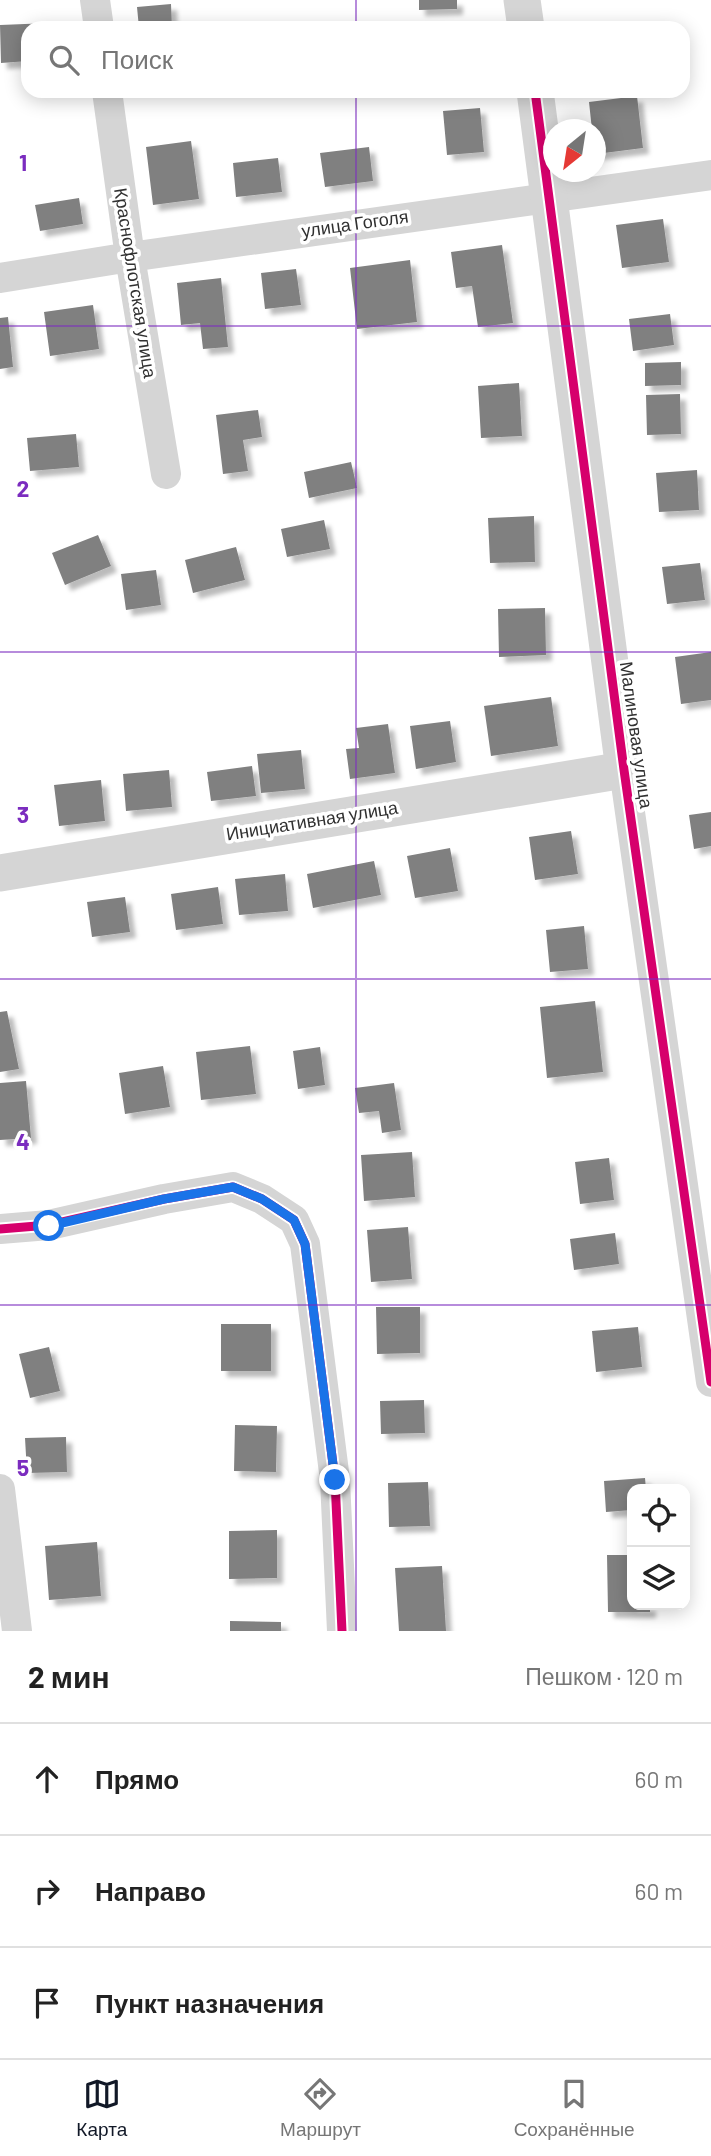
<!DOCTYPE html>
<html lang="ru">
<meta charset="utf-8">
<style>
:root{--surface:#fff;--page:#f6f6f6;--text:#222;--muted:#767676;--line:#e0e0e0;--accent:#111827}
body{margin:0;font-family:Barlow,sans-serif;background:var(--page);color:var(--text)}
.controls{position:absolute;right:21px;bottom:21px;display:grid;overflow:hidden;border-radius:14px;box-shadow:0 4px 18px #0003}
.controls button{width:63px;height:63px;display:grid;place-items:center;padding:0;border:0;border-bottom:2px solid var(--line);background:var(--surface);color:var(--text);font:35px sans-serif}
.compass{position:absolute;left:543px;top:119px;width:63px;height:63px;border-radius:50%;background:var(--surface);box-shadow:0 4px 18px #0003;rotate:210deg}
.stop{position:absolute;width:21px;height:21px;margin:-16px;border:5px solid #1a73e8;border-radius:50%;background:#fff}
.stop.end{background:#1a73e8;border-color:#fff;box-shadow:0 2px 7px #0008}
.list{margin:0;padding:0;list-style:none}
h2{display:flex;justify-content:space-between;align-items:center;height:91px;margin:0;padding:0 28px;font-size:30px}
h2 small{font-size:23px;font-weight:400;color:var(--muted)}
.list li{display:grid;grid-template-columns:46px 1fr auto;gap:21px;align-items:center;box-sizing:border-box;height:112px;padding:0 28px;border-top:2px solid var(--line)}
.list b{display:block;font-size:26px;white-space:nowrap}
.list em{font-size:23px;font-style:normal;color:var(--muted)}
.icon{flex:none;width:38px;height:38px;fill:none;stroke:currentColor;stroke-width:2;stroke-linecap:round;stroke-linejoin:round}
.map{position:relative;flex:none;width:711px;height:1631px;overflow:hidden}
.search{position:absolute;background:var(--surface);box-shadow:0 4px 18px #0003;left:21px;right:21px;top:21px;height:77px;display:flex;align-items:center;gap:18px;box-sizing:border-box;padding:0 24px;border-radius:21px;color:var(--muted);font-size:26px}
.sheet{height:427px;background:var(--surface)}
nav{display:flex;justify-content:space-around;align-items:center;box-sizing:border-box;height:98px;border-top:2px solid var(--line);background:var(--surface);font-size:19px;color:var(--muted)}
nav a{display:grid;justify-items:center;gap:4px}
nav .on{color:var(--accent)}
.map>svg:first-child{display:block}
</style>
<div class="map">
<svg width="711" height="1631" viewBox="0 0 711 1631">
<defs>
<filter id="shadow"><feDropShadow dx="6" dy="6" stdDeviation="2" flood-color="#0004"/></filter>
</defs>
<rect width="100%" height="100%" fill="#fff"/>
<path fill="#808080" filter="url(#shadow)" d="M419,0H457V9L419,10Z
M171,4L172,28H139L137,7Z
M50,23V28H28V61L1,63L0,25Z
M637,96L643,148L596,154V130H592L589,102Z
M480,108L484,152L447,155L443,111Z
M191,141L199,199L153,205L146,147Z
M369,147L373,181L325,187L320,153Z
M278,158L282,192L236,197L233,163Z
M79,198L83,224L40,231L35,205Z
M663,219L669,262L622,268L616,225Z
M502,245L513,323L478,327L472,286L456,288L451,252Z
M410,260L417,322L357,329L350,268Z
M296,269L301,305L265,309L261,273Z
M221,278L228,347L203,349L200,323L181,325L177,283Z
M93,305L99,349L50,356L44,312Z
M670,314L674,345L633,351L629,319Z
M8,317L13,367L0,369V318Z
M681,362V385L645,386V363Z
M519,383L522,436L481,438L478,386Z
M680,394L681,434L647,435L646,395Z
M258,410L262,437L243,440L248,471L223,474L216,415Z
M76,434L79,467L30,471L27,438Z
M351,462L357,488L309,498L304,472Z
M697,470L699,510L659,512L656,473Z
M534,516L535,562L490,563L488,518Z
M324,520L330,549L287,557L281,529Z
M98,535L111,566L65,585L52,553Z
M236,547L245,580L193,593L185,560Z
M700,563L705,600L667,604L662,567Z
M156,570L161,605L126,610L121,574Z
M545,608L546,655L499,657L498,609Z
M711,652V700L681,704L675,657Z
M551,697L558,746L491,756L484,706Z
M450,721L456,762L416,769L410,726Z
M388,724L395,773L350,779L346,749L359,748L356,728Z
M301,750L305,789L261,793L257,754Z
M252,766L256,796L211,801L207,772Z
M169,770L172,807L126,811L123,774Z
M101,780L105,821L59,826L54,785Z
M711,812V846L694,849L689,815Z
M571,831L578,874L535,880L529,837Z
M450,848L458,891L415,898L407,856Z
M374,861L381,895L313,908L307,874Z
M285,874L288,911L239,915L235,879Z
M218,887L223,924L176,930L171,894Z
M125,897L130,932L92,937L87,902Z
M584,926L588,969L550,972L546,930Z
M595,1001L603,1072L547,1078L540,1007Z
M7,1011L19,1069L0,1072V1012Z
M250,1046L256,1094L201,1100L196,1052Z
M320,1047L325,1085L298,1089L293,1051Z
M163,1066L170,1107L125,1114L119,1073Z
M26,1081L31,1138L0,1140V1083Z
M394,1083L401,1130L382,1133L379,1111L359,1113L355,1088Z
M412,1152L415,1197L364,1201L361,1155Z
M609,1158L614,1200L580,1204L575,1162Z
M408,1227L412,1279L371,1282L367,1230Z
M615,1233L619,1264L574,1270L570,1239Z
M376,1307H420V1353L377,1354Z
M221,1324H271V1371H221Z
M638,1327L642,1367L596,1372L592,1331Z
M49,1347L60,1391L30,1398L19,1354Z
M424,1400L425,1433L381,1434L380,1401Z
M235,1425L277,1426L276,1472L234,1471Z
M66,1437L67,1472L27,1473L25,1438Z
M645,1478L646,1489H632V1510L606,1512L604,1481Z
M428,1482L430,1526L389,1527L388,1483Z
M277,1530V1578L229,1579V1531Z
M97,1542L101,1596L49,1600L45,1546Z
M607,1555H632V1605H650V1612H608Z
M442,1566L446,1631H399L395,1568Z
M230,1621L281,1622V1631H230Z"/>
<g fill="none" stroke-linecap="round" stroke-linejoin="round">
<path stroke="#d5d5d5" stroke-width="30" d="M95,0L99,28
M107,91L130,257L166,474
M0,278L130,257L711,175
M624,770L711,1382
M0,1229L49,1225L164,1199L233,1187L262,1199L294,1220L305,1244L335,1480L342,1631
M0,1489L17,1631"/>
<path stroke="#d5d5d5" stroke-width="37" d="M522,0L526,28
M0,873L624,770L535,91"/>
<defs>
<path id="cycleway" d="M535,91L624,770L711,1382
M0,1229L49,1225L164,1199L233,1187L262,1199L294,1220L305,1244L335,1480L342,1631"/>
</defs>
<use href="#cycleway" stroke="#fff" stroke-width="13"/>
<use href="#cycleway" stroke="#d6006c" stroke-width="9"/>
</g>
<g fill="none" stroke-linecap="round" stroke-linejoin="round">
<path stroke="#1a73e8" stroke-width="9" d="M49,1226L164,1199L233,1187L262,1199L294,1220L305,1244L335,1480"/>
</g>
<path fill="none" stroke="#7b2cbf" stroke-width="2" stroke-opacity="0.55" d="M356,0V28M356,91V1631M0,326H711M0,652H711M0,979H711M0,1305H711"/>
<g text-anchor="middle" stroke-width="7" stroke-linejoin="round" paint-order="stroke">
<g font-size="18" fill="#313131" stroke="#fff">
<text transform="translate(355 224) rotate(-8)" y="6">улица Гоголя</text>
<text transform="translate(135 283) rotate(81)" y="6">Краснофлотская улица</text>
<text transform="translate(636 735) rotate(82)" y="6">Малиновая улица</text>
<text transform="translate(312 821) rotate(-9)" y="6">Инициативная улица</text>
</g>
</g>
<g font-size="23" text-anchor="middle" font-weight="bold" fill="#7b2cbf" stroke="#fff" stroke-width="7" stroke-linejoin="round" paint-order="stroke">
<text x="23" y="171">1</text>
<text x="23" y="497">2</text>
<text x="23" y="823">3</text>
<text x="23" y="1150">4</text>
<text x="23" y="1476">5</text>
</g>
</svg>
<div class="controls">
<button><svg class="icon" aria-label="locate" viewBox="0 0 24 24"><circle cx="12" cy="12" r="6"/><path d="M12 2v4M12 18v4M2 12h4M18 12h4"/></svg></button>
<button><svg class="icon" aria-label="layers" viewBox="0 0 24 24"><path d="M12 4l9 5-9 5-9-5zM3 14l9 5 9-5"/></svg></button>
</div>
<svg class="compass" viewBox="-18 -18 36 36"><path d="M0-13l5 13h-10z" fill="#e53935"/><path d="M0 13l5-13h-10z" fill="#767676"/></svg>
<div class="stop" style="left:49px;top:1226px"></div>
<div class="stop end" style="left:335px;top:1480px"></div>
<div class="search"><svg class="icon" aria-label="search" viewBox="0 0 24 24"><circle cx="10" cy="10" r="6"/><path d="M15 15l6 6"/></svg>Поиск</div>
</div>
<section class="sheet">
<h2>2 мин<small>Пешком · 120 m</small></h2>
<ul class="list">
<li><svg class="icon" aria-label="ahead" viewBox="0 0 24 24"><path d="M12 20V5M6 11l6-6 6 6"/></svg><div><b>Прямо</b></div><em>60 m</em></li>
<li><svg class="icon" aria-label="right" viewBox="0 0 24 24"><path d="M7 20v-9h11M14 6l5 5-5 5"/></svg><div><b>Направо</b></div><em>60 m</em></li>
<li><svg class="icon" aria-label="arrive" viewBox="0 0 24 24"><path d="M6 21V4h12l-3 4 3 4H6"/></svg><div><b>Пункт назначения</b></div></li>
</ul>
</section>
<nav>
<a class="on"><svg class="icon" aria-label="map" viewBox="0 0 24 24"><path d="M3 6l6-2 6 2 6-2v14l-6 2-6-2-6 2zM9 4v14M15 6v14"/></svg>Карта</a>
<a><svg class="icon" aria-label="directions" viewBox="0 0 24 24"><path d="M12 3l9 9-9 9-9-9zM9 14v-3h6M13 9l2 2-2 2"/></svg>Маршрут</a>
<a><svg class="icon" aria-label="saved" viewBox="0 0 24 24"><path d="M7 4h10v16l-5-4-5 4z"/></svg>Сохранённые</a>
</nav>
